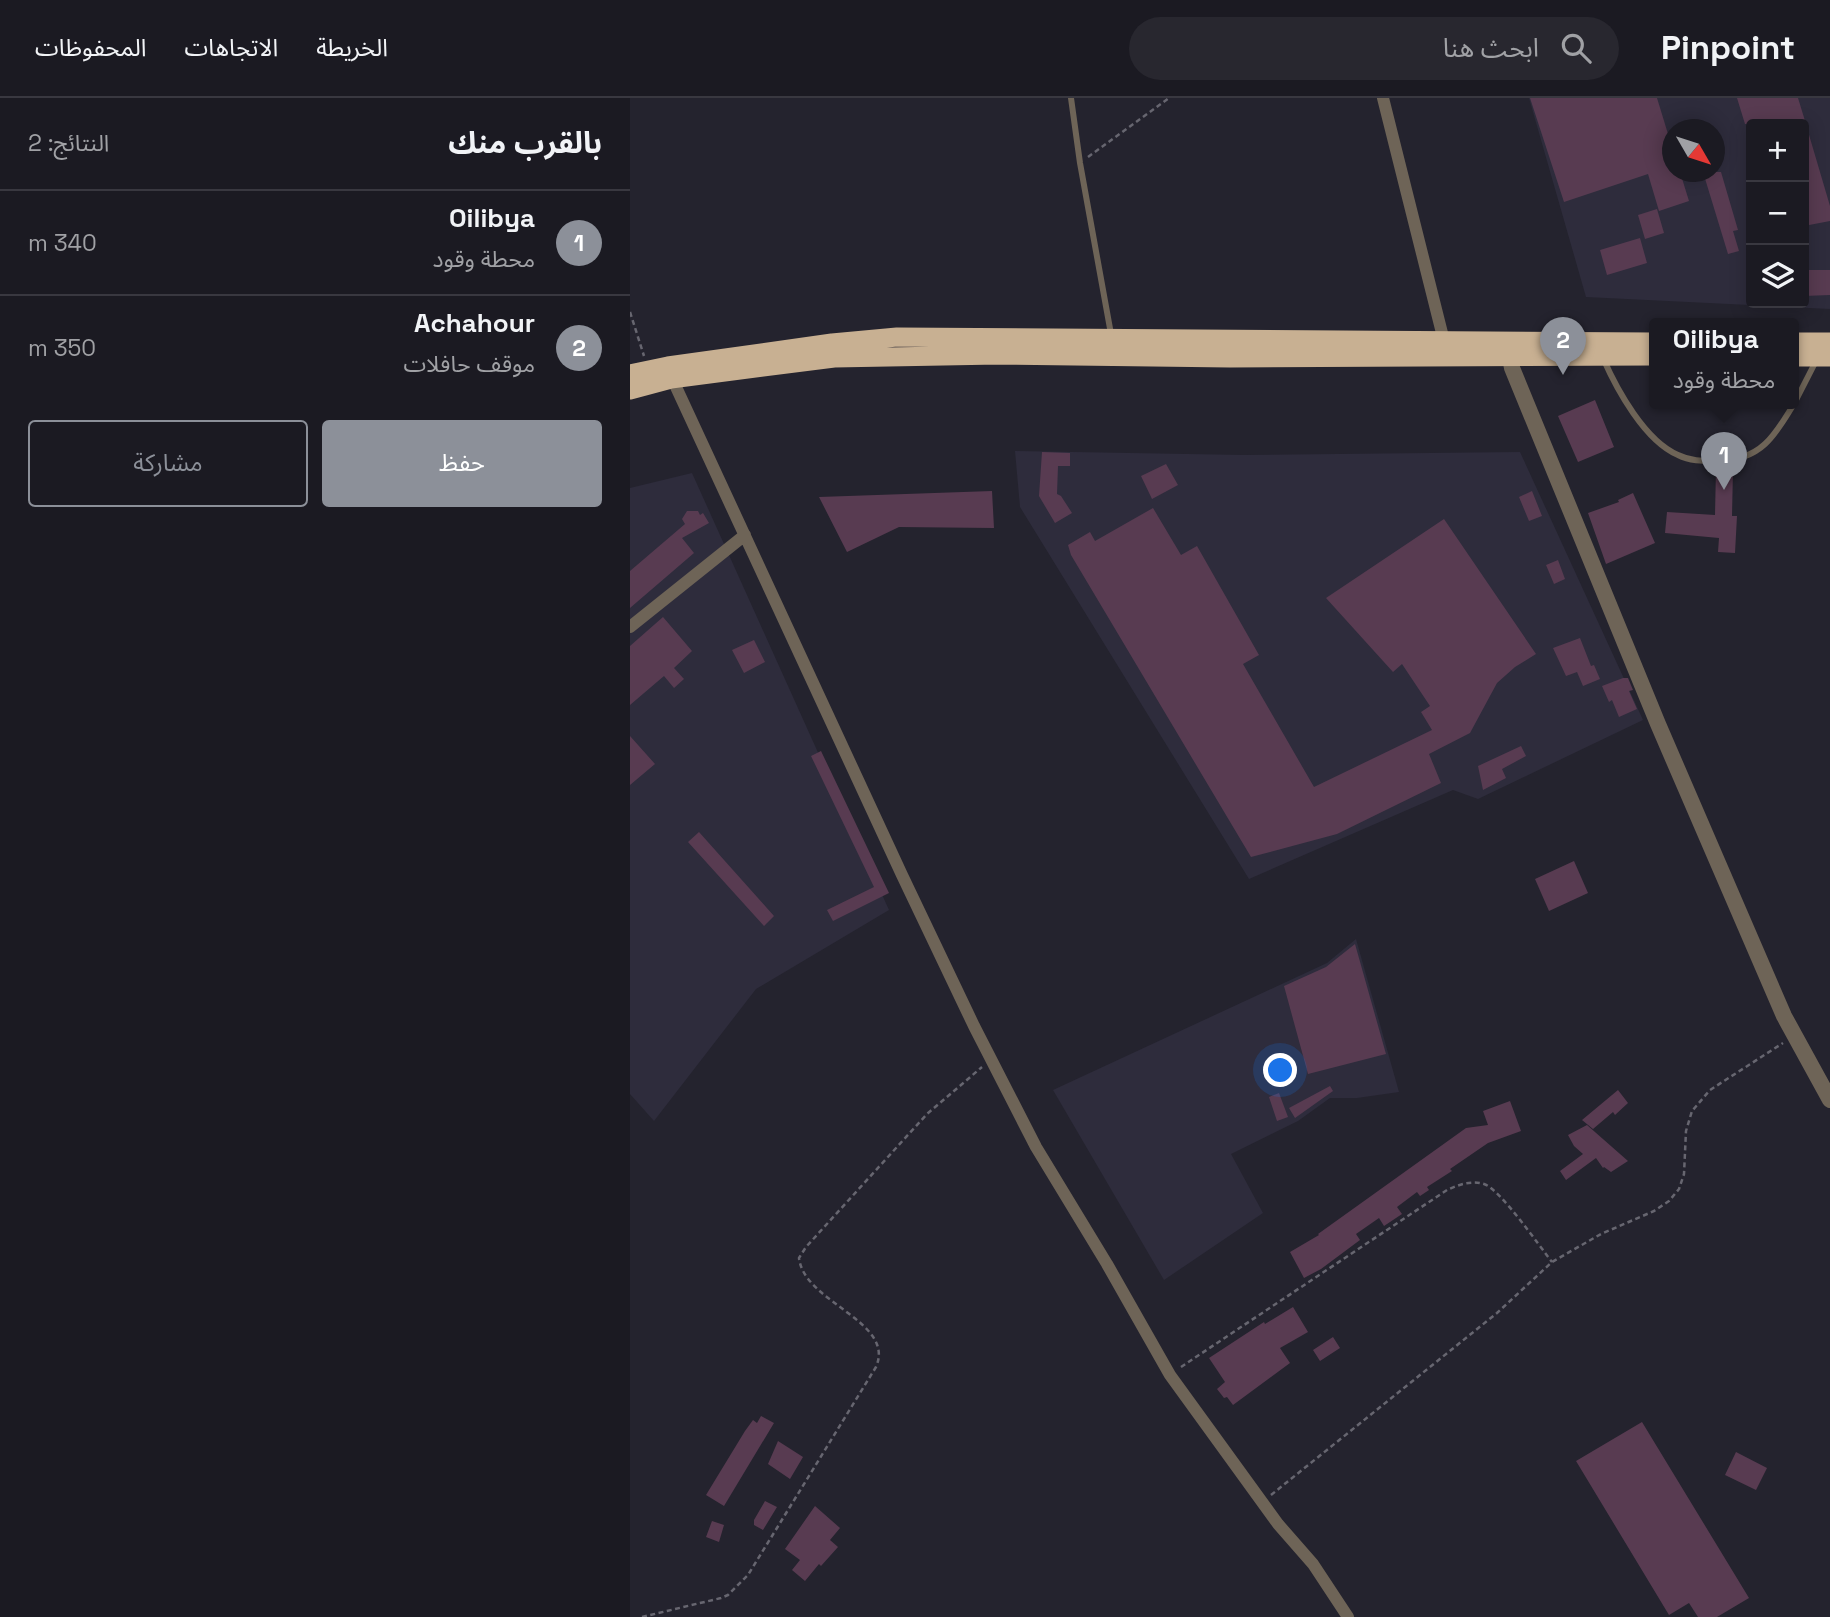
<!DOCTYPE html>
<html lang="ar">
<meta charset="utf-8">
<style>
:root{--surface:#1b1a22;--page:#28272f;--text:#f1f3f6;--muted:#a0a1a5;--line:#393840;--accent:#8c9099}
body{margin:0;font-family:"Space Grotesk","Noto Sans Arabic",sans-serif;background:var(--page);color:var(--text);direction:rtl}
.controls{position:absolute;right:21px;top:21px;display:grid;overflow:hidden;border-radius:7px;box-shadow:0 4px 18px #0003}
.controls button{width:63px;height:63px;display:grid;place-items:center;padding:0;border:0;border-bottom:2px solid var(--line);background:var(--surface);color:var(--text);font:35px sans-serif}
.compass{position:absolute;left:1032px;top:21px;width:63px;height:63px;border-radius:50%;background:var(--surface);box-shadow:0 4px 18px #0003;rotate:129deg}
.you{position:absolute;left:651px;top:973px;width:24px;height:24px;margin:-18px;border:5px solid #fff;border-radius:50%;background:#1a73e8;box-shadow:0 0 0 10px #1a73e833}
.badge{display:grid;place-items:center;width:46px;height:46px;border-radius:50%;background:var(--accent);color:#fff;font-size:23px;font-weight:700}
.pin{position:absolute;translate:-50% -58px;filter:drop-shadow(0 2px 4px #0008)}
.pin::after{content:'';position:absolute;top:37px;width:24px;height:21px;background:inherit;clip-path:polygon(0 0,100% 0,50% 100%)}
.popup{position:absolute;left:1019px;top:220px;width:150px;height:91px;box-sizing:border-box;display:grid;place-content:center;border-radius:7px;background:var(--surface);filter:drop-shadow(0 2px 5px #0005);font-size:23px;white-space:nowrap;color:var(--muted)}
.popup b{font-size:26px;color:var(--text)}
.popup::after{content:'';position:absolute;left:50%;top:100%;margin-left:-14px;border:14px solid transparent;border-top-color:var(--surface)}
.list{margin:0;padding:0;list-style:none}
h2{display:flex;justify-content:space-between;align-items:center;height:91px;margin:0;padding:0 28px;font-size:30px}
h2 small{font-size:23px;font-weight:400;color:var(--muted)}
.list li{display:grid;grid-template-columns:46px 1fr auto;gap:21px;align-items:center;box-sizing:border-box;height:105px;padding:0 28px;border-top:2px solid var(--line)}
.list b{display:block;font-size:26px;white-space:nowrap}
.list p{margin:0;font-size:23px;white-space:nowrap;color:var(--muted)}
.list em{font-size:23px;font-style:normal;color:var(--muted)}
.actions{display:flex;gap:14px;padding:21px 28px}
.actions a{flex:1;padding:16px 0;border:2px solid var(--accent);border-radius:7px;text-align:center;font-size:24px;color:var(--accent)}
.actions .main{background:var(--accent);color:#fff}
.icon{flex:none;width:38px;height:38px;fill:none;stroke:currentColor;stroke-width:2;stroke-linecap:round;stroke-linejoin:round}
.map{position:relative;flex:none;width:1200px;height:1519px;overflow:hidden;direction:ltr}
header{display:flex;align-items:center;gap:42px;box-sizing:border-box;height:98px;padding:0 35px;background:var(--surface);border-bottom:2px solid var(--line)}
header strong{font-size:33px}
nav{display:flex;gap:38px;margin-inline-start:auto;font-size:24px}
.search{width:490px;height:63px;background:var(--page);display:flex;align-items:center;gap:18px;box-sizing:border-box;padding:0 24px;border-radius:38px;color:var(--muted);font-size:26px}
main{display:flex}
aside{flex:1;background:var(--surface)}
.map>svg:first-child{display:block}
</style>
<header>
<strong>Pinpoint</strong>
<div class="search"><svg class="icon" aria-label="search" viewBox="0 0 24 24"><circle cx="10" cy="10" r="6"/><path d="M15 15l6 6"/></svg>ابحث هنا</div>
<nav><a>الخريطة</a><a>الاتجاهات</a><a>المحفوظات</a></nav>
</header>
<main>
<div class="map">
<svg width="1200" height="1519" viewBox="0 0 1200 1519">
<rect width="100%" height="100%" fill="#24232e"/>
<path fill="#2e2c3c" fill-rule="evenodd" d="M899,0H1200V211L956,199ZM1121,26H1174V205H1121ZM1042,32H1084V74H1042Z
M385,353L614,357L890,354L1013,622L848,701L823,692L619,781L390,409Z
M62,375L259,812L126,891L24,1023L0,996V390Z
M726,841L769,994L727,1000H700L668,1023L601,1056L633,1115L534,1182L423,992L697,865Z"/>
<path fill="#583b51" d="M900,0H1027L1042,49V74H1050L1059,103L1029,113L1018,76L934,104Z
M1107,0H1168L1176,26H1115Z
M1177,30L1200,108V123L1174,128V31Z
M1073,74H1091L1108,132L1103,133L1109,153L1098,156Z
M1027,111L1034,135L1015,141L1008,117Z
M1010,140L1017,165L977,177L970,152Z
M1174,172H1200V197L1174,198Z
M965,302L984,349L948,364L928,318Z
M412,354L440,355V368H428L427,396L431,398L442,415L425,425L409,398Z
M536,366L548,387L522,401L511,378Z
M1086,370L1103,371L1102,418H1107L1105,455L1088,454L1089,440L1035,435L1037,414L1085,417Z
M362,393L364,430L269,429L217,454L189,399Z
M902,393L912,418L899,423L889,399Z
M1003,395L1025,445L976,466L958,415L989,404L988,402Z
M523,410L551,457L567,448L629,557L613,566L684,689L802,632L791,614L800,608L772,566L763,574L696,500L814,421L906,556L885,569L867,585L840,635L799,656L811,685L707,736L621,759L441,457L438,447L460,434L465,443Z
M57,413H68L70,417L73,415L79,425L52,440L64,455L0,510V473L55,426L52,421Z
M928,462L935,481L924,486L916,467Z
M33,519L62,553L44,570L54,581L44,590L34,578L0,607V548Z
M950,540L961,568L964,567L970,581L953,588L947,574L936,578L923,550Z
M124,542L135,564L114,575L102,552Z
M993,580H998L1003,592L999,593L1007,611L989,619L982,602L979,604L972,588Z
M0,638L25,666L0,687Z
M891,648L896,658L872,671L876,680L853,692L848,668Z
M191,653L259,795L203,823L197,812L244,789L181,658Z
M69,734L144,818L134,828L58,744Z
M944,763L958,795L919,813L905,781Z
M725,846L756,956L678,976L654,888L696,869Z
M700,988L703,993L665,1020L659,1010Z
M988,992L998,1005L985,1017L983,1014L963,1031L952,1022Z
M649,995L658,1019L647,1023L639,999Z
M880,1003L891,1033L858,1045L820,1071L822,1073L797,1089L799,1092L790,1098L787,1094L767,1109L772,1116L754,1128L749,1120L726,1136L730,1142L691,1171L674,1180L660,1154L689,1137L688,1136L836,1030L858,1027L853,1013Z
M957,1027L998,1063L981,1074L974,1069L973,1070L966,1060L936,1082L930,1073L953,1056L944,1048L938,1037Z
M663,1209L678,1234L650,1250L660,1265L603,1307L597,1299L594,1300L587,1291L595,1284L579,1260L634,1224L635,1226Z
M703,1239L710,1250L690,1263L683,1252Z
M131,1318L144,1325L94,1408L76,1397L115,1333L123,1322L127,1325Z
M1012,1324L1119,1500L1087,1519H1068L1059,1505L1039,1517L946,1363Z
M148,1343L173,1359L160,1381L138,1366Z
M1106,1354L1137,1370L1126,1392L1095,1377Z
M135,1403L147,1409L133,1432L124,1427V1422Z
M185,1408L210,1430L200,1442L208,1449L191,1468L189,1466L175,1483L162,1472L170,1462L155,1451Z
M82,1423L94,1427L89,1444L76,1439Z"/>
<g fill="none" stroke-linecap="round" stroke-linejoin="round">
<path stroke="#676670" stroke-width="2.5" stroke-dasharray="5 3.5" stroke-linecap="butt" d="M458,59L539,0
M0,214L14,258
M551,1269L817,1092C828,1087 841,1082 854,1086C870,1091 910,1149 922,1164
M641,1397L867,1215L922,1164L971,1136L1024,1113L1039,1103L1049,1091L1054,1076L1056,1033L1062,1013L1080,992L1153,945
M12,1519L91,1500L98,1497L118,1477L246,1269C266,1223 174,1205 169,1160L176,1149L297,1016L352,969"/>
<path stroke="#6e6457" stroke-width="6" d="M441,0L450,65L481,236
M973,260C987,292 1015,343 1048,357C1060,363 1072,363 1085,363C1104,363 1121,359 1135,346C1147,335 1155,320 1164,306
M1164,306L1187,261"/>
<path stroke="#6e6457" stroke-width="12" d="M753,0L814,243
M40,276L272,777L344,928L406,1049L477,1166L540,1277L648,1426L683,1466L718,1519
M0,529L115,437"/>
<path stroke="#6e6457" stroke-width="16" d="M878,249L882,270L1028,626L1154,918L1200,1002"/>
<path stroke="#c8b092" stroke-width="19" d="M1164,244H1200
M1164,259H1200
M0,276L38,268L202,245L267,239L1024,244
M0,292L41,281L204,260L368,257L600,260L1024,258"/>
</g>
</svg>
<div class="controls">
<button>+</button>
<button>−</button>
<button><svg class="icon" aria-label="layers" viewBox="0 0 24 24"><path d="M12 4l9 5-9 5-9-5zM3 14l9 5 9-5"/></svg></button>
</div>
<svg class="compass" viewBox="-18 -18 36 36"><path d="M0-13l5 13h-10z" fill="#e53935"/><path d="M0 13l5-13h-10z" fill="#a0a1a5"/></svg>
<div class="you"></div>
<div class="pin badge" style="left:1094px;top:392px">1</div>
<div class="popup"><b>Oilibya</b>محطة وقود</div>
<div class="pin badge" style="left:933px;top:277px">2</div>
</div>
<aside>
<h2>بالقرب منك<small>النتائج: 2</small></h2>
<ul class="list">
<li><span class="badge">1</span><div><b>Oilibya</b><p>محطة وقود</p></div><em>340 m</em></li>
<li><span class="badge">2</span><div><b>Achahour</b><p>موقف حافلات</p></div><em>350 m</em></li>
</ul>
<div class="actions"><a class="main">حفظ</a><a>مشاركة</a></div>
</aside>
</main>
